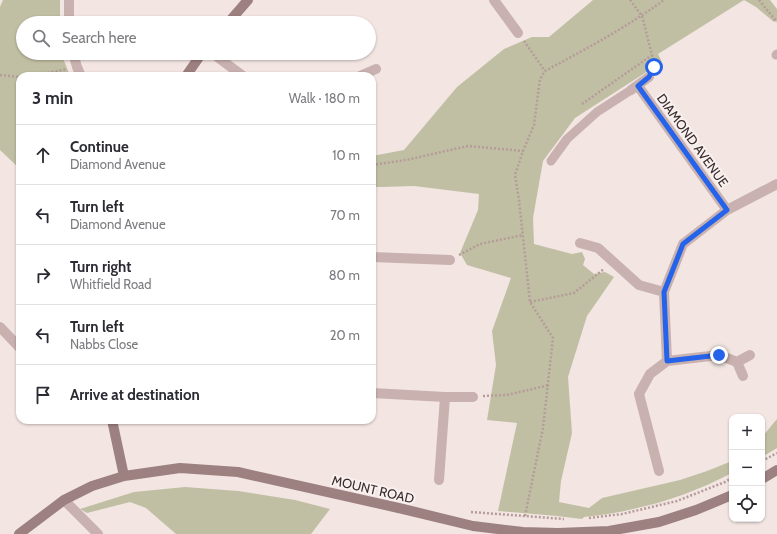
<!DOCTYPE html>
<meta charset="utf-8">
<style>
:root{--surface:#fff;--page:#f2f2f3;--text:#2b2b33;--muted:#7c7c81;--line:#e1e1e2}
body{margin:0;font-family:Cabin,sans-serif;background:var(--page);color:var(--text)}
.controls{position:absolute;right:12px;bottom:12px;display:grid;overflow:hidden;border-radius:8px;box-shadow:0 1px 3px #0004}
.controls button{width:36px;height:36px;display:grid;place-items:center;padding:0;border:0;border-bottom:1px solid var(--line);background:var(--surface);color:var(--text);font:20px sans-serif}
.stop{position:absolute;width:12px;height:12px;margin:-9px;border:3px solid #2563eb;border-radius:50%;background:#fff}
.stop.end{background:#2563eb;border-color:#fff;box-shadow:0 1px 4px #0008}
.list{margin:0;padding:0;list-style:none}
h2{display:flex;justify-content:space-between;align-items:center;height:52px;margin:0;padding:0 16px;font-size:17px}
h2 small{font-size:13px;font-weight:400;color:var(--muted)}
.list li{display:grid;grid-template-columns:26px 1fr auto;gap:12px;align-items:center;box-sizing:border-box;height:60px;padding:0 16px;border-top:1px solid var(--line)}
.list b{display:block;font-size:15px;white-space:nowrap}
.list p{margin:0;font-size:13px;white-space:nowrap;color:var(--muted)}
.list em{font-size:13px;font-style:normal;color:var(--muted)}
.icon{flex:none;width:22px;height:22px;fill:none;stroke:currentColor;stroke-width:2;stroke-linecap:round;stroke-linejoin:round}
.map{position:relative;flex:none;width:777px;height:534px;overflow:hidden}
.search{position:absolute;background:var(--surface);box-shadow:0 1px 3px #0004;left:16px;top:16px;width:360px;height:44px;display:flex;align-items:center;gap:10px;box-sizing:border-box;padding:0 14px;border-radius:22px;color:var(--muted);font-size:15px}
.panel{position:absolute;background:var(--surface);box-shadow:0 1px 3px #0004;left:16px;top:72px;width:360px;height:352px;border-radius:12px}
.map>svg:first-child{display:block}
</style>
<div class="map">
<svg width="777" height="534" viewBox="0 0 777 534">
<rect width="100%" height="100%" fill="#f2e5e2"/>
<path fill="#c0bfa3" d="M3,0H60V23H23V53H62L63,58L70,76H20V169L0,150V7Z
M593,0H770L777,9V21L774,22L756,7L744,0L658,54L662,62L575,118L543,161L533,218L534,244L572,254L582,252L585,259L583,265L594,274L605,272L614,277L587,316L568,377L572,433L561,481L559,502L589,508L602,498L680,480L707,471L732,461V473C701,489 667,502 633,509C617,513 601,515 584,517L582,519L557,516L498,511L517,423L487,420L496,365L492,331L511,278L467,265L460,253L478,210L479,194L414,186L381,187H372V156L404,150L457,87L504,49L532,37H549Z
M777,419V448L762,457V437Z
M185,487L238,491L295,500L330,509L311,534H176L146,508L130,502L87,513L80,509L134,492Z"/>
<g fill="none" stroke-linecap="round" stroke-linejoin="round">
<path stroke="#b59b99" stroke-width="2.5" stroke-dasharray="2 2" stroke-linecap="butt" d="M630,0L642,16L652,55L654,66
M759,0L777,22
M524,41L545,71
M0,75L20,77
M32,76L67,69
M582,104L652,55
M372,165L406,160L468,146L523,151
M459,255L480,244L523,235
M530,302L574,293L604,269
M483,396L507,395L549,385
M762,461L777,453
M471,512L564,519
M525,516L543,428L553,338L530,302L519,200L515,175L523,151L534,125L540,79L545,71C586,49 627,27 664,0
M589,518L622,514L677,501L725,482L732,478"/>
<path stroke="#c9b1af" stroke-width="9" d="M776,55L777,54
M551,161L567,139L597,112L631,90"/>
<path stroke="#c9b1af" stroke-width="10" d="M69,0V23
M494,0L518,33
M73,53L77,67L81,76
M212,53L243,76
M360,76L376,69
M638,86L727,210
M631,90L649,77
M580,243L598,248L639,285L664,292
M372,257L450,260
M0,327L20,348
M667,361L719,355L737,362L743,376
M737,362L750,355
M372,393L445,397H473
M659,471L639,394L650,374L667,361L664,292L683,244L727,210L777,184
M439,480L445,397
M64,500L98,534"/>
<path stroke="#9d8080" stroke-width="10" d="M228,23L248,0
M186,76L202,53
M112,420L124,476
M762,479L777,470
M19,534L64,500L92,486L124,476L180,468L238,472L403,509L473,526L523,532L558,533L609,531L659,522L696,510L732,495"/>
</g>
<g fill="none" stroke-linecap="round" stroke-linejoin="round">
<path stroke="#2563eb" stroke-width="5" d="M654,67L649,77L638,86L727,210L683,244L664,292L667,361L719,355"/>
</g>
<g text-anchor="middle" stroke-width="4" stroke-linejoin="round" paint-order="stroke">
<g font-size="13" fill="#392c2d" stroke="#f9f1ef">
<text transform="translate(693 140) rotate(54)" y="5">DIAMOND AVENUE</text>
<text transform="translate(373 489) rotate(13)" y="5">MOUNT ROAD</text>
</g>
</g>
</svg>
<div class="controls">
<button>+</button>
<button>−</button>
<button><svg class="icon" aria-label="locate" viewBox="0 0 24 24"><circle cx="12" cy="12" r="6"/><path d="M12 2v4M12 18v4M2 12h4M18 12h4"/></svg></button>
</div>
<div class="stop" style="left:654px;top:67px"></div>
<div class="stop end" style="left:719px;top:355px"></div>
<div class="search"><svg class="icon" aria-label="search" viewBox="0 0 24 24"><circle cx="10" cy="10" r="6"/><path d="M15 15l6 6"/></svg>Search here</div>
<section class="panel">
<h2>3 min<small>Walk · 180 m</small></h2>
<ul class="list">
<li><svg class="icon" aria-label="ahead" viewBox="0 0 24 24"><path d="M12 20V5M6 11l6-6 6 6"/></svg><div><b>Continue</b><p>Diamond Avenue</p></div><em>10 m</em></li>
<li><svg class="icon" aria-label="left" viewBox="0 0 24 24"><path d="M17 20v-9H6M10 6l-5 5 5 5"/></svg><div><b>Turn left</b><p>Diamond Avenue</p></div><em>70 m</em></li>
<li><svg class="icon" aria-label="right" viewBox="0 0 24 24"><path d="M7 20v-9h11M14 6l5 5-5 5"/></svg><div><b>Turn right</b><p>Whitfield Road</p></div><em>80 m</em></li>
<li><svg class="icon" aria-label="left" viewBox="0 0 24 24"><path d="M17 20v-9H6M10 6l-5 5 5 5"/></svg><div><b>Turn left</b><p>Nabbs Close</p></div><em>20 m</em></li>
<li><svg class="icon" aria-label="arrive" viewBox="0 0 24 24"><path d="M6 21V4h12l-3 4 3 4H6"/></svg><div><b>Arrive at destination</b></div></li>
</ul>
</section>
</div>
